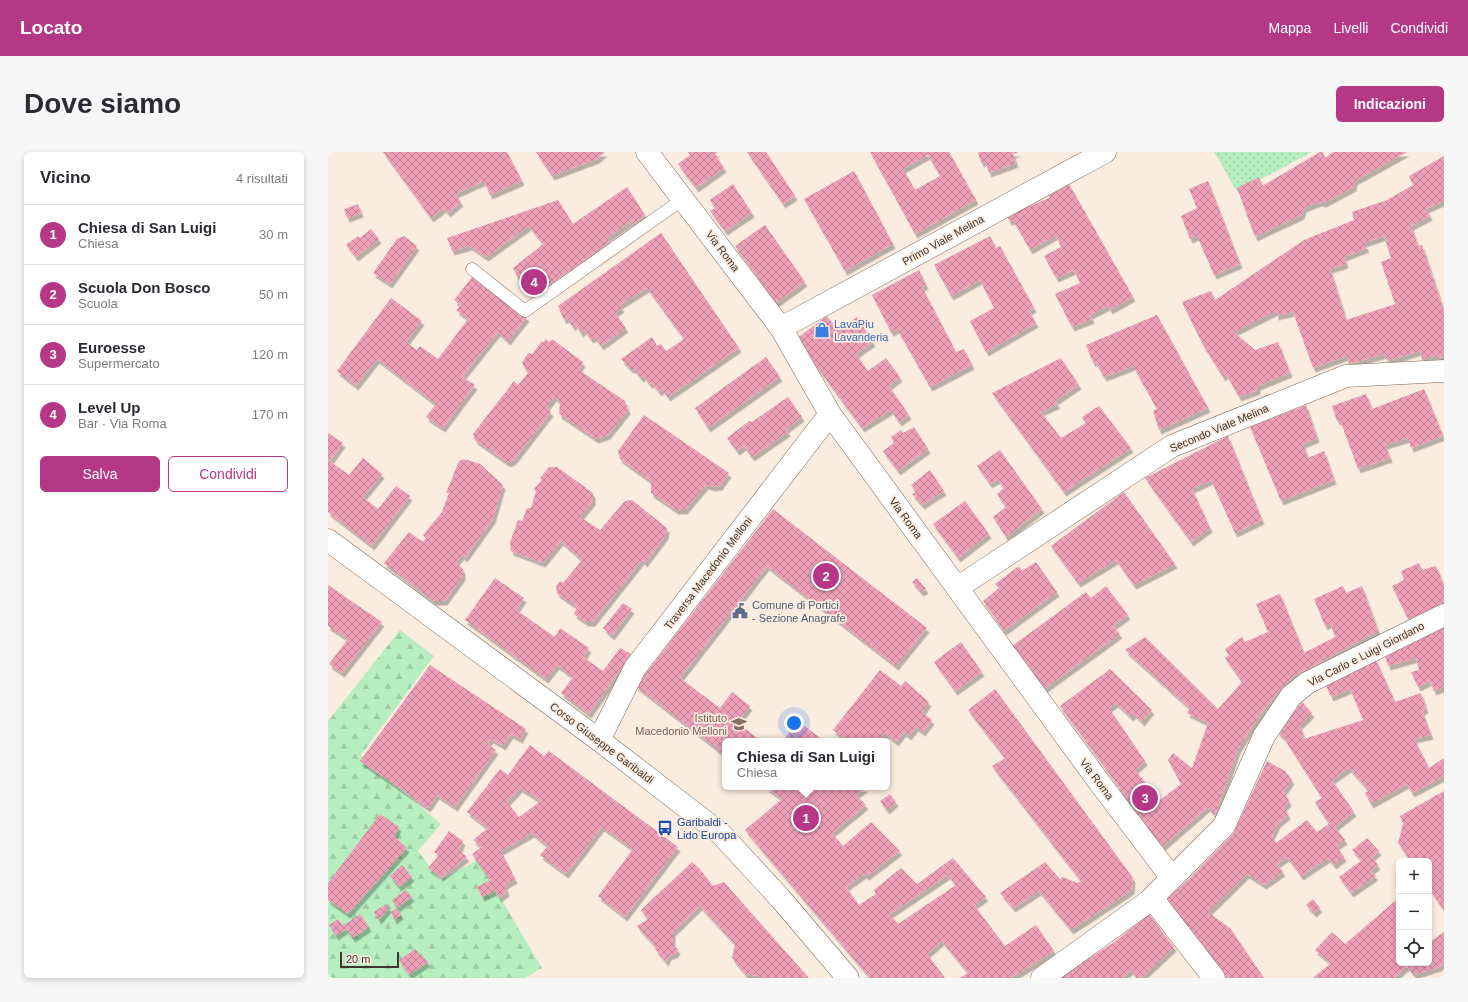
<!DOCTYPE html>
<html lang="it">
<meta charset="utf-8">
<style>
:root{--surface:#fff;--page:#f7f7f7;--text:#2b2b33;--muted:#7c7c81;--line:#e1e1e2;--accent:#b53887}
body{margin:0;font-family:Helvetica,sans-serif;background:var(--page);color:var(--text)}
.controls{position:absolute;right:12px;bottom:12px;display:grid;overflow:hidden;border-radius:6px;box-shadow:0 2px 6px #0003}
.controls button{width:36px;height:36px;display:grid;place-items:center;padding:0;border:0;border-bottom:1px solid var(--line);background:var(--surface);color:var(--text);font:20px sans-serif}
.scale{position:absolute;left:12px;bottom:10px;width:59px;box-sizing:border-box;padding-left:4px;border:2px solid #40362f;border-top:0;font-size:11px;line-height:14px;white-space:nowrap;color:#40362f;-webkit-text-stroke:3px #fbece0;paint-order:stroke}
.you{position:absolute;left:466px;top:571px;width:14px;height:14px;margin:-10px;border:3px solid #fff;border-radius:50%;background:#1a73e8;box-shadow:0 0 0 6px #1a73e833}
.badge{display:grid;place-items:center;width:26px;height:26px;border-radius:50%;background:var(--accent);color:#fff;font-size:13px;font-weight:700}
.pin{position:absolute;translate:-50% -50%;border:2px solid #fff;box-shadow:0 1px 4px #0006}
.popup{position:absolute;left:394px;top:586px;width:168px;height:52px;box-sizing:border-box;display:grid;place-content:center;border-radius:6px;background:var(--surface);filter:drop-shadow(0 1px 3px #0005);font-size:13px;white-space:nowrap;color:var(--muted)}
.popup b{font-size:15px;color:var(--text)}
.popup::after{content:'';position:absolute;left:50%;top:100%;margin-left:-8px;border:8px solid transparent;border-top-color:var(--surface)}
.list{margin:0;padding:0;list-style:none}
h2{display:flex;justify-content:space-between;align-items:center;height:52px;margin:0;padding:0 16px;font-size:17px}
h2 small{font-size:13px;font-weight:400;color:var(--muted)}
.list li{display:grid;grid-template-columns:26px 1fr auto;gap:12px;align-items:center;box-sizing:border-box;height:60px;padding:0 16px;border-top:1px solid var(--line)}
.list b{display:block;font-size:15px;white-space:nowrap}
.list p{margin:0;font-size:13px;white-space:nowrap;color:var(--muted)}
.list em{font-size:13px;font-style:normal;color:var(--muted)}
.actions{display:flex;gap:8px;padding:12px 16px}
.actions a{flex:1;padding:9px 0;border:1px solid var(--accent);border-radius:6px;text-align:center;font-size:14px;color:var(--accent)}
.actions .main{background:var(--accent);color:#fff}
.icon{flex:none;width:22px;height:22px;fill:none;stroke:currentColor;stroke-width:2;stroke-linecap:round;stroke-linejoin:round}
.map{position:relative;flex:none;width:1116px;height:826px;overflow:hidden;border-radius:6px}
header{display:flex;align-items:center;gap:24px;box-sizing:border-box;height:56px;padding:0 20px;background:var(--accent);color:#fff}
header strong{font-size:19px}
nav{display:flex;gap:22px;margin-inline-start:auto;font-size:14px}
.intro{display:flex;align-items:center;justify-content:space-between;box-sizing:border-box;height:96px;padding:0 24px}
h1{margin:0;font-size:28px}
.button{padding:10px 18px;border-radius:6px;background:var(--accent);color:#fff;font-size:14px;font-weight:700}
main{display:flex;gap:24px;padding:0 24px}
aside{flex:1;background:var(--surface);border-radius:6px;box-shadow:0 2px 6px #0003}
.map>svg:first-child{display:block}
</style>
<header>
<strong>Locato</strong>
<nav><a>Mappa</a><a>Livelli</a><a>Condividi</a></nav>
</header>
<div class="intro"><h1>Dove siamo</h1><a class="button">Indicazioni</a></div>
<main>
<aside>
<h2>Vicino<small>4 risultati</small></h2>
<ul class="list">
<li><span class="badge">1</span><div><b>Chiesa di San Luigi</b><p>Chiesa</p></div><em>30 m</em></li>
<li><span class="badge">2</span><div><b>Scuola Don Bosco</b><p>Scuola</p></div><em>50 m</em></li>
<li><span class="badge">3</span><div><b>Euroesse</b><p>Supermercato</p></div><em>120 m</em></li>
<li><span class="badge">4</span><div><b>Level Up</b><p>Bar · Via Roma</p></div><em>170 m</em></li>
</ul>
<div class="actions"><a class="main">Salva</a><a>Condividi</a></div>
</aside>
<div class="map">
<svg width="1116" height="826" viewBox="0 0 1116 826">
<defs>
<pattern id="forest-firs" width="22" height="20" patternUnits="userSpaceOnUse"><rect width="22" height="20" fill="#b6eebf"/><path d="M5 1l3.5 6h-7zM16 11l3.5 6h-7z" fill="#9ecda4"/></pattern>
<pattern id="garden-dots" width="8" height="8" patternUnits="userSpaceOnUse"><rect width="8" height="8" fill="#b6eebf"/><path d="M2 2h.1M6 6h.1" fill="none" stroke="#9ecda4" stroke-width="1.8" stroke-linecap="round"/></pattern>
<pattern id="building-cross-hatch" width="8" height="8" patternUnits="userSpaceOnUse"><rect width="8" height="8" fill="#efa0b9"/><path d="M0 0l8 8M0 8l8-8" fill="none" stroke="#c38397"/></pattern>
<filter id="shadow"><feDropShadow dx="2.5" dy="4.5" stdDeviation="0" flood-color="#0004"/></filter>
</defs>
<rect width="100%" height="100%" fill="#fbece0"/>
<path fill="url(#forest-firs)" d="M72,478L106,504L33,603L113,672L90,699L112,728L150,708L214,816L197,826H0V569Z"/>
<path fill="url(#garden-dots)" d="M886,0H984L909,40Z"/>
<path fill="url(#building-cross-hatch)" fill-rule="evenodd" filter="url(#shadow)" d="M55,0H179L194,29L162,43L156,29L127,42L133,50L120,61L116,56L103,66Z
M208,0H277L269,7L224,24Z
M360,0H390L387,2L396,16L368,36L350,12L362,3Z
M419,0H438L467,44L455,52Z
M542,0H621L648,48L587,82ZM600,3L612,24L587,38L575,17Z
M650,0H691L685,2L688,11L661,21L657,9L653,11Z
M992,0H995L997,6L1005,0H1079L1027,29L1026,35L996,51L991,50L976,56L974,63L927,85L909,36L931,25L934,34Z
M1116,4V49L1098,57L1102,64L1083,74L1090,94L1094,93L1116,159V204L1109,207V203L1094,208L1092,199L1059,209L1057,202L1021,212L1019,204L985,216L965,160L948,164V159L906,180L927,198L950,190L962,221L930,234V238L911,245L898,222L895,225L875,193L854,150L883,139L887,148L976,88L1026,68L1024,60L1059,48L1085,33L1081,24ZM1056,84L1063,106L1053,110L1067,152L1018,168L1002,117L1018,112L1016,105L1039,96L1036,91Z
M526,19L565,92L517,119L476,47Z
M880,29L912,112L886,123L869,84L862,87L853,64L869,56L861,37Z
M405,32L424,61L397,79L382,59L387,56L382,48Z
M741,32L805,145L782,158L780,154L762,163L764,167L744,175L727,142L752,131L746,118L728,126L716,104L733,95L728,83L702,98L685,68L681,69L679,64L701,51L702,54L721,46V42Z
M299,35L317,63L306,72L303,69L279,86L281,90L209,142L192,130L185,116L215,92L201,74L158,105L142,94L124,99L119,86L230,48L245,72Z
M30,52L33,61L19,66L16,57Z
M437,73L477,130L448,151L407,94Z
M43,77L51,87L28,105L18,93L30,84L32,86Z
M333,81L411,196L340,245L334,237L331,240L324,231L321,232L316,224L313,226L306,217H303L293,207L324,185L329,194L333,192L338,199L356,187L319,136L292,153L294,156L287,161L298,176L273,194L267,185L263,187L256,178L253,181L247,172L245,175L239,166L236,168L230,154Z
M76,84L89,94L62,132L45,121L69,87Z
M662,84L668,96L672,94L706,156L701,159L708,171L658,200L642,169L666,156L652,128L623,144L606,113Z
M591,118L598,133L594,135L628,200L636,197L644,213L602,235L569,177L563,180L544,143Z
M145,124L199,165L180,189L170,180L134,225L147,233L115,276L98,265L108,252L49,207L28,234L9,219L63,146L94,169L78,190L89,198L92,194L110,207L140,167L128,158L133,153L126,148Z
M829,163L880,256L831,278L825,259L829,257L805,214L776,225L767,209L765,211L758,193Z
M499,164L510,178L529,165L545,190L528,202L540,219L558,206L572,225L561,234L581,263L571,270L563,258L534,276L468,187Z
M218,187L221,190L224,187L255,210L251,218L297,249L300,258L280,283L268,287L231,262L232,250L226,245L218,256L223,260L186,308L180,311L147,288L145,282L186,229L190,233L200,221L194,211L200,201L204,202L214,189L215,191Z
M438,205L452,225L380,276L367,256Z
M733,206L751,233L727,249L730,252L713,260L733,286L758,271L754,265L771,254L803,296L736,340L664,241Z
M1096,237L1115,284L1083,296L1080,286L1057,293L1062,306L1030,317L1012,268L1009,269L1004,254L1038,242L1044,257Z
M460,245L474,265L458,277L460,280L424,305L416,294L409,299L399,286L421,269L424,270Z
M978,253L989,286L975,292L980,306L996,299L1006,328L953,349L922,275Z
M316,263L401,321L392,334L384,335L378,333L357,358H348L323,341V329L292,307L290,299Z
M586,275L600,297L570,319L555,299L566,291L563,285L573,278L575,281Z
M0,281L15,291L2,309L21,323L35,306L54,322L35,345L50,357L68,334L82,344L44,394L0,360Z
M900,284L934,368L907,381L883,328L864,337L882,376L863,390L817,326Z
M672,298L714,357L678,385L665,365L678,355L669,342L676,336L670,327L662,332L649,314Z
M136,307L152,312L175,333L165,367L137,406L134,403L128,410L135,417V424L117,449H106L56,411L81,380L95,390L98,386L95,383L114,360L121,341H118L131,309Z
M221,315H229L265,341V349L252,365L272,378L297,349L304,348L339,376L338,383L317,411L314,408L265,470H258L246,462L249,455L229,441L228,434L232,429L235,431L254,408L233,389L215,411L183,399L182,390L190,368L194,369L199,356H203L208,339L206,337L214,328L212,326Z
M602,318L616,339L594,353L584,342L588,340L583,333Z
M796,340L847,412L806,433L788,408L750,431L723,394Z
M637,349L661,382L630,406L605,372Z
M445,357L599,476L568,514L439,414L352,526L392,556L404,540L422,554L409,570L433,589H397V603L308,534Z
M708,410L729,440L676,479L655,449L671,436L667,432L691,414L694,419Z
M1091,411L1094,418L1108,414L1116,433V453L1080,467L1064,434L1076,428L1073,419Z
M167,426L196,446L188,458L227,485L232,476L261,496L255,505L275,519L292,496L303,502L261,562L233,541L245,525L229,513L218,527L137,468Z
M589,426L598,437L593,440L584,430Z
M0,433L54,470L14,521L1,512L20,487L0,474Z
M778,434L800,463L785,474L792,482L716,537L684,494L758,440L763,446Z
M1015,434L1018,441L1034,434L1050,479L966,524L950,540L929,567L910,597L887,664L880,655L832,697L788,641L793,638L732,554L782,517L824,558L814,570L806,562L803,565L788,551L781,556L817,609L807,618L832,648L853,632L840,608L845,601L864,616L880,571L859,561L862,556L797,498L817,485L890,557L914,530L897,506L901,503L897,497L914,485L917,490L940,480L928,452L952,442L976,501L1007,485L1002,471L997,474L986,447Z
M295,451L304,457L284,484L275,476Z
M1116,472V535L1106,539L1102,529L1090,535L1083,520L1091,518L1088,506L1060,514L1056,500Z
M633,490L654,520L627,539L606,510Z
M1047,506L1067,550L1093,541L1098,557L1094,559L1103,583L1086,587L1101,616L1116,606V624L1084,641L1079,632L1043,652L1037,641L1041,639L1021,616L1004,628L1026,660L1007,675L1017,688L1008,694L1016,705L1006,713L1000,706L973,724L959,705L949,712L955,720L936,733L919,722L880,760L902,776L936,826H890L833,752L862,726L905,682L939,609L957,619L964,628L956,639L961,650L956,655L960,663L950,671L944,684L948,691L979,668L989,680L1001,672L987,650L994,646L956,586L949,579L974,550L984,561L972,573L976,587L1035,568L1022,537L1003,545L997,531Z
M102,513L198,577L192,587L183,582L175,594L163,587L159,592L168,598L127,655L109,643L100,656L32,609Z
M552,518L573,534L577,529L601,550L594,560L604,568L595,580L588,575L581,584L576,580L568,590L557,581L551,589H520L505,578Z
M667,537L805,726L804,738L743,778L711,739L685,756L672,741L717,710L732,727L735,725L749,731L753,729L664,614L677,606L640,558Z
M470,569L496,589H455Z
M202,593L216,604L221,599L350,695L297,765L270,744L305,697L274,675L238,722L212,703L220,694L204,681L173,699L187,727L177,733L179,740L171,746L167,739L154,745L149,735L162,728L144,702L154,695L145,688L160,676L139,660L172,617L180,623ZM192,636L213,649L191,665L179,650Z
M438,635H538L528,643L538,653L504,681L515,694L543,670L572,699L539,724L536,722L518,735L531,753L548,742L546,738L573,716L589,732L625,706L658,745L646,753L677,794L708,773L726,799L683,826H632L640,821L614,789L599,802L617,826H542L417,678L454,647ZM620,723L628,733L570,772L562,762Z
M1116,639V759L1101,736V709H1083L1070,691L1075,672L1072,664Z
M562,642L568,650L559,658L552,649Z
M52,662L71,675L66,684L79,696L20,762L0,748V731Z
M121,679L135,689L131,698L139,705L113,725L100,716L111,703L106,700Z
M1039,686L1051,699L1044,705L1050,713L1043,719L1048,724L1023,741L1011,725L1034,708L1024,698Z
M364,710L371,716L385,734L396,730L481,826H433L431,824L417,822L404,806L407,792L372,754L345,780V791L348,796L350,797L348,801L341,804L338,810L327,797L328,795L309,774L320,767L313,758Z
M74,713L84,725L71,735L62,724Z
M78,738L84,745L69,756L64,748Z
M985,747L992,756L986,761L978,753Z
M1067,749L1071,754V811H1101V789L1102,790L1116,780V811L1111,815L1086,823L1079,814L1066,826H985L1003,811L987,798L1004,780L1017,792Z
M58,752L61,756L51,768L46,760Z
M69,756L73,763L66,768L63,760Z
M32,762L41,775L25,786L18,777L8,784L1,773L10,767L15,774Z
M821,762L846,795L813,826H809L803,818L794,826H731L785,791Z
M87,797L100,810L81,823L71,808Z"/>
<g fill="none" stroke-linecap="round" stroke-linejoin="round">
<defs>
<path id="lane" d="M144,117L197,159L355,47"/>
<path id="street" d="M319,0L453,176L502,262L774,634L844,726
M453,176L777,0
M629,436L844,294L1018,224L1116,219
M271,588L307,516L502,262
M824,746L886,826
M714,826L821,749L896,674L936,584L963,544L979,531L1116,463"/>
<path id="primary" d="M0,388L271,588L392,681L452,746L520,826"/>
</defs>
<use href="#lane" stroke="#7d6756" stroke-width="13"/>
<use href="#street" stroke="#7d6756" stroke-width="23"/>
<use href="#primary" stroke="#7d6756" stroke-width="23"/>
<use href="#lane" stroke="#fff" stroke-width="12"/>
<use href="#street" stroke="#fff" stroke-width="22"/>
<use href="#primary" stroke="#fff" stroke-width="22"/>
</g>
<defs>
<symbol id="shop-bare" viewBox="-9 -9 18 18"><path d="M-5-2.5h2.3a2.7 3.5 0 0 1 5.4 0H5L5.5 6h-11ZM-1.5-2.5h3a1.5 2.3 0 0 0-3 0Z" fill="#3f7fe0" stroke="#fbece0" stroke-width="2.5" paint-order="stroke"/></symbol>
<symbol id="civic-bare" viewBox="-9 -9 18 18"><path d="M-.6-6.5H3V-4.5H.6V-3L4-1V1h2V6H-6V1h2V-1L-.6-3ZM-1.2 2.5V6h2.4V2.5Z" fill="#5c6f8a" stroke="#fbece0" stroke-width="2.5" paint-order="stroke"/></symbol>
<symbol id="school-bare" viewBox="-9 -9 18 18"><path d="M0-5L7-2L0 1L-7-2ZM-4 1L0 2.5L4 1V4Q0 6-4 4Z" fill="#8d6e63" stroke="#fbece0" stroke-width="2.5" paint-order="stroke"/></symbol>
<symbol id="bus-bare" viewBox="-9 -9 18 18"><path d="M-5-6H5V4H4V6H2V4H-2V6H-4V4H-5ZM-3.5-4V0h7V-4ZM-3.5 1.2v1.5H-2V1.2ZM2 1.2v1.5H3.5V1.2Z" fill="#1a4fb4" stroke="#fbece0" stroke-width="2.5" paint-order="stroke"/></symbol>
</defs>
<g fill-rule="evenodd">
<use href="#shop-bare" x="483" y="167" width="22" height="22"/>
<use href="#civic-bare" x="401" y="448" width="22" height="22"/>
<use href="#school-bare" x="400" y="561" width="22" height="22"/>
<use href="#bus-bare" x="326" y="665" width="22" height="22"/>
</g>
<g text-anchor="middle" stroke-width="3.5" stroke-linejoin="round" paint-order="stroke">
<g font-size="11" fill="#40362f" stroke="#fbece0">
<text transform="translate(615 88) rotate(-29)" y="4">Primo Viale Melina</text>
<text transform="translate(395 99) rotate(53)" y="4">Via Roma</text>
<text transform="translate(891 276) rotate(-23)" y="4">Secondo Viale Melina</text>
<text transform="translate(578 366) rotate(54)" y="4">Via Roma</text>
<text transform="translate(380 421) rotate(-53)" y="4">Traversa Macedonio Melloni</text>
<text transform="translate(1038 502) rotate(-27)" y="4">Via Carlo e Luigi Giordano</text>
<text transform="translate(274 591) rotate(37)" y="4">Corso Giuseppe Garibaldi</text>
<text transform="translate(769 627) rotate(53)" y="4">Via Roma</text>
</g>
<g font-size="11" fill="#366cbe" stroke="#fbece0" text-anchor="start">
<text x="506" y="176">LavaPiu<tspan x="506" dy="13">Lavanderia</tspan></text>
</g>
<g font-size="11" fill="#4e5e75" stroke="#fbece0" text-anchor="start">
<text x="424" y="457">Comune di Portici<tspan x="424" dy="13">- Sezione Anagrafe</tspan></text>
</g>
<g font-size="11" fill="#785e54" stroke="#fbece0" text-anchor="end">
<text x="399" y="570">Istituto<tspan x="399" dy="13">Macedonio Melloni</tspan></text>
</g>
<g font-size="11" fill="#164399" stroke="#fbece0" text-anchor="start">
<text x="349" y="674">Garibaldi -<tspan x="349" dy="13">Lido Europa</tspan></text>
</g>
</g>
</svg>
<div class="controls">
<button>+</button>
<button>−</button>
<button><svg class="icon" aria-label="locate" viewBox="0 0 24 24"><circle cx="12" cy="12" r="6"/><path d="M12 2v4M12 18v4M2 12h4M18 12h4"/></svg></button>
</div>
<div class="scale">20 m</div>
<div class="you"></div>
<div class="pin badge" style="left:478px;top:666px">1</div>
<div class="popup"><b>Chiesa di San Luigi</b>Chiesa</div>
<div class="pin badge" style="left:498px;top:424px">2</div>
<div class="pin badge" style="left:817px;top:646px">3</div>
<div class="pin badge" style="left:206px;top:130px">4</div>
</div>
</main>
